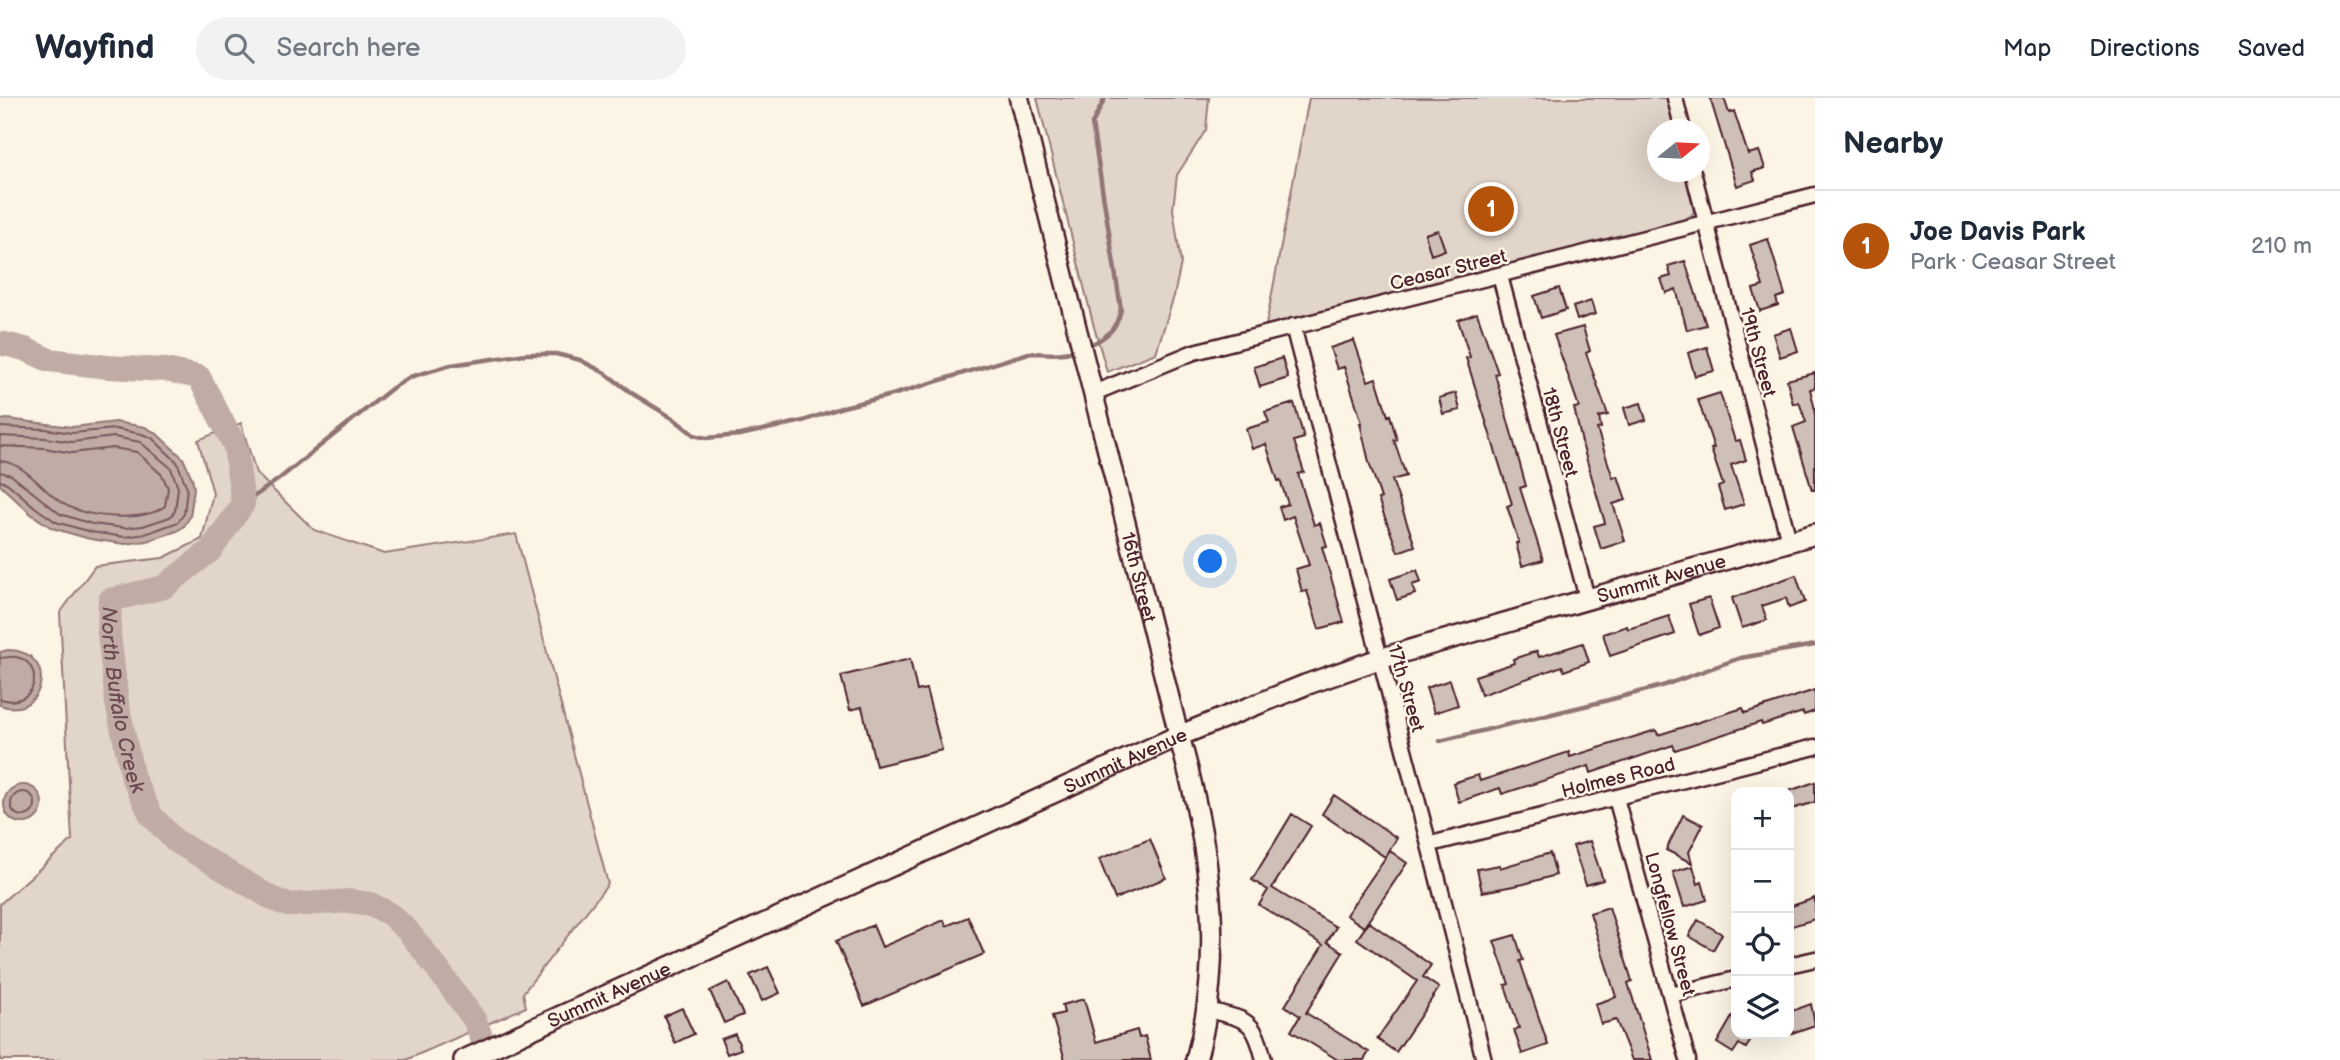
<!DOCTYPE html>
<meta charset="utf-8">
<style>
:root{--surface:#fff;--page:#f2f2f3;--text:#1f2937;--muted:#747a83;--line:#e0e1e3;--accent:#b45309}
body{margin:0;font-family:"Balsamiq Sans",sans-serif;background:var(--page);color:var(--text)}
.controls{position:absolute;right:21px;bottom:21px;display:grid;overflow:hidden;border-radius:14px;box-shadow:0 7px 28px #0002}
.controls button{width:63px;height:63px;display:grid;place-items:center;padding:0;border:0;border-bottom:2px solid var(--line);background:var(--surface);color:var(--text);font:35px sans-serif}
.compass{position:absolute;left:1647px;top:21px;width:63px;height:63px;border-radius:50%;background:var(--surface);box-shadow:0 7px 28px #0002;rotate:72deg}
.you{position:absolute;left:1211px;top:464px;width:24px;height:24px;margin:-18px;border:5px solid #fff;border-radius:50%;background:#1a73e8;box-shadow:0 0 0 10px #1a73e833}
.badge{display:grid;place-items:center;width:46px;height:46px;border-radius:50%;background:var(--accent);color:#fff;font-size:23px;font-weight:700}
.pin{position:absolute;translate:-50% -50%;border:4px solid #fff;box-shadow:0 2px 7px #0006}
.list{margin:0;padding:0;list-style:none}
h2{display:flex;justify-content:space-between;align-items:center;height:91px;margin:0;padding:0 28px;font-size:30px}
h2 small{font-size:23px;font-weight:400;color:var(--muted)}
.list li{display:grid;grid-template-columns:46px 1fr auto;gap:21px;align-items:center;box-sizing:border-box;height:112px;padding:0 28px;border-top:2px solid var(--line)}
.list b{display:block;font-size:26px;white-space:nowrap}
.list p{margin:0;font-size:23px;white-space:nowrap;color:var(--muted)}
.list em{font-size:23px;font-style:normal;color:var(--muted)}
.icon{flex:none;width:38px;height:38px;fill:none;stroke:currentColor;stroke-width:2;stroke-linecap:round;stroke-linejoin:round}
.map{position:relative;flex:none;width:1815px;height:962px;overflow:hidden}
header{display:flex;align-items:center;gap:42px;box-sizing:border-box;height:98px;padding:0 35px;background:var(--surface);border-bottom:2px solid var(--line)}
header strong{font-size:33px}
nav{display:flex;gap:38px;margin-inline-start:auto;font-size:24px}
.search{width:490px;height:63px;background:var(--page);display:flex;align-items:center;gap:18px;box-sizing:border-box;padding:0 24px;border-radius:38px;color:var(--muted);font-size:26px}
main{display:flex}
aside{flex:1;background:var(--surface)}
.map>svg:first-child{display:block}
</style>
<header>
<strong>Wayfind</strong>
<div class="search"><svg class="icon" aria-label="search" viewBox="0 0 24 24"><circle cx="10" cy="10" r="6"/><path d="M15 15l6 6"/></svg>Search here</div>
<nav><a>Map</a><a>Directions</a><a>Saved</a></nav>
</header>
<main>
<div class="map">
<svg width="1815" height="962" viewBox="0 0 1815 962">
<rect width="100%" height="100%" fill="#fcf5e5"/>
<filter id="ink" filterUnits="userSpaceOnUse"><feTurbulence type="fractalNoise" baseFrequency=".0143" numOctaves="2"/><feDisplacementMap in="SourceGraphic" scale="14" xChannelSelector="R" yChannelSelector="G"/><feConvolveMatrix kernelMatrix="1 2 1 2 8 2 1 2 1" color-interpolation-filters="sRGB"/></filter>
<g filter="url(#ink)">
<path fill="#e2d5ca" stroke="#967a7a" stroke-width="2" d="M1037,0H1209L1206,32L1177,77L1173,111L1181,165L1174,198L1156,255L1107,274L1094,229Z
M1309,0H1667L1675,31L1658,32V74H1685L1694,115L1683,123L1266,227Z
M241,325L256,375L314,432L384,456L516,436L608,786L523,895L526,909L406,962H0V806L72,742L60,515L95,468L163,460L202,441L213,395L198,342Z"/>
<path fill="#c0aca5" stroke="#917474" stroke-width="2" d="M7,321L72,329L116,324L145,329L156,335L183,360L192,380L194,390L190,419L184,428L177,433L147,443L125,446L90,441L52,430L31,416L0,387V322Z
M8,552C60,553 45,623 0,607V554Z
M4 706a19 19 0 1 1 38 0a19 19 0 1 1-38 0Z"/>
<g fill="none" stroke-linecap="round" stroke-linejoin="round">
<path stroke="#79575c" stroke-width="2" d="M0,329L45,331L72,335L115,331L142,336L152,340L177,364L187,390L184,416L178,424L145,436L125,439L91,434L56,424L36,410L7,385L0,383
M0,338L45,340L72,344L114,339L140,344L171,370L178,390L175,413L170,419L143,428L125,430L92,426L60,416L11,377L0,374
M0,348L44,350L72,355L113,350L137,354L162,377L168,390L165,408C142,425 86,420 62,405C42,392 24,364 0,363
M0,560C5,560 11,558 16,559C40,563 40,598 16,602C11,604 5,602 0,601
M11 706a12 12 0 1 1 24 0a12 12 0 1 1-24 0Z"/>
<path stroke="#917474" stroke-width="4.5" d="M1084,249C1104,242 1117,232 1121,211L1092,26L1105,0
M243,406L279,381L391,291L410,279L451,267L526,256H556L580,262L605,275L633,296L674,321L694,337L706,340L740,337L803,323L843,309L892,297L1029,255C1045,255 1061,258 1076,252
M1440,643L1601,604L1662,588L1740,560L1815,547"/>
<path stroke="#c0aca5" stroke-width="24" id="s1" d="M0,245L25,251L49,262L108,269L166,272L199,279L235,348L243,406L211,452L164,489L110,502L109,536L117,605L133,680L151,717L174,742L273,801L288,807L351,803L370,806L390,816L408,833L436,869L474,921L491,962"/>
</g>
<path fill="#cfc0b7" stroke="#4a1f2b" stroke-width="2" d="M1710,0H1724L1729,15L1734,13L1748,56L1759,53L1765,70L1752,74L1755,82L1737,88Z
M1438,132L1445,152L1431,157L1425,136Z
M1768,141L1785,197L1776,200L1778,207L1760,213L1753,191L1763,188L1750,147Z
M1685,163L1706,227L1687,232L1676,191L1666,195L1661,181L1671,178L1668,168Z
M1559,190L1566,212L1541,220L1534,198Z
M1591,203L1595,216L1577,222L1573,209Z
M1477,215L1498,275L1495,276L1526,388L1520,390L1543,462L1522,468L1516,445H1519L1507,408L1512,406L1466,260L1470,259L1458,222Z
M1583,229L1590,253L1586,255L1608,317L1599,319L1601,330L1597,331L1613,380L1618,378L1626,402L1613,406L1625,443L1601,451L1594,428L1605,425L1583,349L1574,310L1579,309L1554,237Z
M1791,230L1798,253L1780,259L1773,236Z
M1354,242L1368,283L1376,280L1388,318L1390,317L1397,342H1394L1406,378L1392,382L1415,448L1398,454L1378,401L1381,400L1369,364L1360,325H1362L1344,269L1337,271L1330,250Z
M1707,249L1714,273L1695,278L1688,255Z
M1282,260L1288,280L1260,289L1254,269Z
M1815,275V290L1810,291L1815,312V392H1812L1793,329L1806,324L1799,304L1793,306L1787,282Z
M1456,295L1460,312L1443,316L1439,300Z
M1720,295L1735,343L1740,342L1746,362L1731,367L1744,406L1725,412L1718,389L1723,387L1711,351L1714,350L1698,302Z
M1294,305L1304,340L1294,343L1304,374L1298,376L1314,427L1320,425L1327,448L1322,449L1344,524L1319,531L1307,493L1302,494L1296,471L1309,467L1293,418L1283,422L1279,409L1288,406L1280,382L1278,383L1266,346L1252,351L1246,331L1269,324L1265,314Z
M1641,305L1646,322L1629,327L1624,310Z
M1417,472L1421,484L1412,487L1415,496L1397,502L1390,481Z
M1796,477L1805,504L1789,510L1786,500L1762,508L1767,522L1742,530L1732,500Z
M1709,500L1719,530L1699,537L1689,506Z
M1669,518L1675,536L1610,558L1603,536L1627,528L1628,531Z
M1583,545L1589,564L1564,573L1562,568L1481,597L1475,578L1514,565L1513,561L1537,553L1539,559Z
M910,561L917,593L926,591L942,652L876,668L862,609L850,612L841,578Z
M1450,582L1458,607L1434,615L1426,590Z
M1815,592V613L1804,617L1803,614L1762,627L1761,624L1675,652L1673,647L1591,675L1589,668L1502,696L1500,690L1459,704L1453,685L1478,677L1480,683L1569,654L1570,659L1656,632L1658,637L1743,610L1745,615Z
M1815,684V704L1789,712V693Z
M1334,697L1397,740L1385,759L1322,716Z
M1292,716L1311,728L1272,790L1336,829L1327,844L1343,854L1306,915L1369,954L1364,962H1338L1291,933L1300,918L1285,908L1323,847L1259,807L1268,792L1252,782Z
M1683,717L1703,727L1689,754L1692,765L1666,752Z
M1150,741L1166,780L1115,801L1099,761Z
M1590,743L1603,782L1586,787L1573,748Z
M1390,753L1407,765L1364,829L1346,817Z
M1550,755L1556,777L1524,786L1482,794L1477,771L1500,767V770Z
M1693,768L1698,786L1702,784L1707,802L1684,809L1673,774Z
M1815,800V821L1789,829V809Z
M1609,809L1632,883L1628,885L1652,962H1632L1616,922L1601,926L1595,906L1616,899L1590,815Z
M968,819L984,856L864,908L836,843L873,827L882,849L944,822L946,828Z
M1698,822L1722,836L1713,852L1689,838Z
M1369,824L1431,867L1423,879L1439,890L1396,954L1377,941L1417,883L1357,841Z
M1515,837L1523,862L1520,863L1548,947L1522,956L1514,932L1519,930L1505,887L1509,886L1494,843Z
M768,869L780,895L762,903L750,877Z
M728,884L743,917L724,925L710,893Z
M1084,901L1096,944L1137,932L1139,940L1145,938L1151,962H1065L1052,918L1064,915L1062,907Z
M1811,906L1815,927L1789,936V914Z
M682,910L694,936L675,945L664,918Z
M1736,912V936H1755L1746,950L1739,946L1733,955L1717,945Z
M735,936L741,951L727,956L721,941Z"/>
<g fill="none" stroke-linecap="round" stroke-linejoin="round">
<defs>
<path id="minor" d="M1675,0L1683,32
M1693,74L1789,443
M1500,178L1587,500
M1293,228C1356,473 1423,717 1484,962
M1094,295L1194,254L1815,97
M1616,700L1688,962
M1431,746L1815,649
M1789,867L1815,861
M1671,897L1736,881
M1208,912C1247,922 1254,920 1264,962"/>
<g id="tertiary">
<path id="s2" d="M1019,0L1179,638"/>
</g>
<g id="secondary">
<path d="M1179,638C1209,744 1226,854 1196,962"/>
<path id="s3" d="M464,962L1176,639L1305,587L1379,561L1815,436"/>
</g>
</defs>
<use href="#minor" stroke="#4a1f2b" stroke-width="19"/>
<use href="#tertiary" stroke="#4a1f2b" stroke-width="23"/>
<use href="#secondary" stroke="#4a1f2b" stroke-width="24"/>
<use href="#minor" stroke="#fcf5e5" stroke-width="14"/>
<use href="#tertiary" stroke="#fcf5e5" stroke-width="18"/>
<use href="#secondary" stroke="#fcf5e5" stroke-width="19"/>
</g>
</g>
<g text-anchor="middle" stroke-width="5" stroke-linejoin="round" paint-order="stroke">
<g font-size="19" fill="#4a1f2b" stroke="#fcf5e5">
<text transform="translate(1448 171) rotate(-14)" y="7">Ceasar Street</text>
<text transform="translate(1759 254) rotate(75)" y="7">19th Street</text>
<text transform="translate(1561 334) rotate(75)" y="7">18th Street</text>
<text dy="7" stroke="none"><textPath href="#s2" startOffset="494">16th Street</textPath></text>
<text dy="7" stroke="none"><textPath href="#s3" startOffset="1293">Summit Avenue</textPath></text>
<text transform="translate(1407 590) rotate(74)" y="7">17th Street</text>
<text dy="7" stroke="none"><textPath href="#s3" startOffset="726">Summit Avenue</textPath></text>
<text transform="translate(1618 679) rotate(-14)" y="7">Holmes Road</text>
<text transform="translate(1671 826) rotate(75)" y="7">Longfellow Street</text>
<text dy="7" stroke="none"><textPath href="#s3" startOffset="159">Summit Avenue</textPath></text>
</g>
<g font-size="21" font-style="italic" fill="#6d4950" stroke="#fcf5e5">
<text dy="7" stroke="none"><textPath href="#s1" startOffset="612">North Buffalo Creek</textPath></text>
</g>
</g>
</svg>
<div class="controls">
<button>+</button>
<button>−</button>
<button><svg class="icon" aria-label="locate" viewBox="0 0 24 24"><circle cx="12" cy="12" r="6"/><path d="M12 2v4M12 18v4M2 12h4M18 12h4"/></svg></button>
<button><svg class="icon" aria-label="layers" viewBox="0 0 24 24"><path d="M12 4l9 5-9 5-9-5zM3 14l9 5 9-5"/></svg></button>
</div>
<svg class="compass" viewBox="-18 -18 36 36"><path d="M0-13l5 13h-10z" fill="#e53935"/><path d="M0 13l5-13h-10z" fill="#747a83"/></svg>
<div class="you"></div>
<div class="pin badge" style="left:1491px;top:111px">1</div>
</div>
<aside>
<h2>Nearby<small></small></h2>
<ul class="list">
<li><span class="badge">1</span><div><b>Joe Davis Park</b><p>Park · Ceasar Street</p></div><em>210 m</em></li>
</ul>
</aside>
</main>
